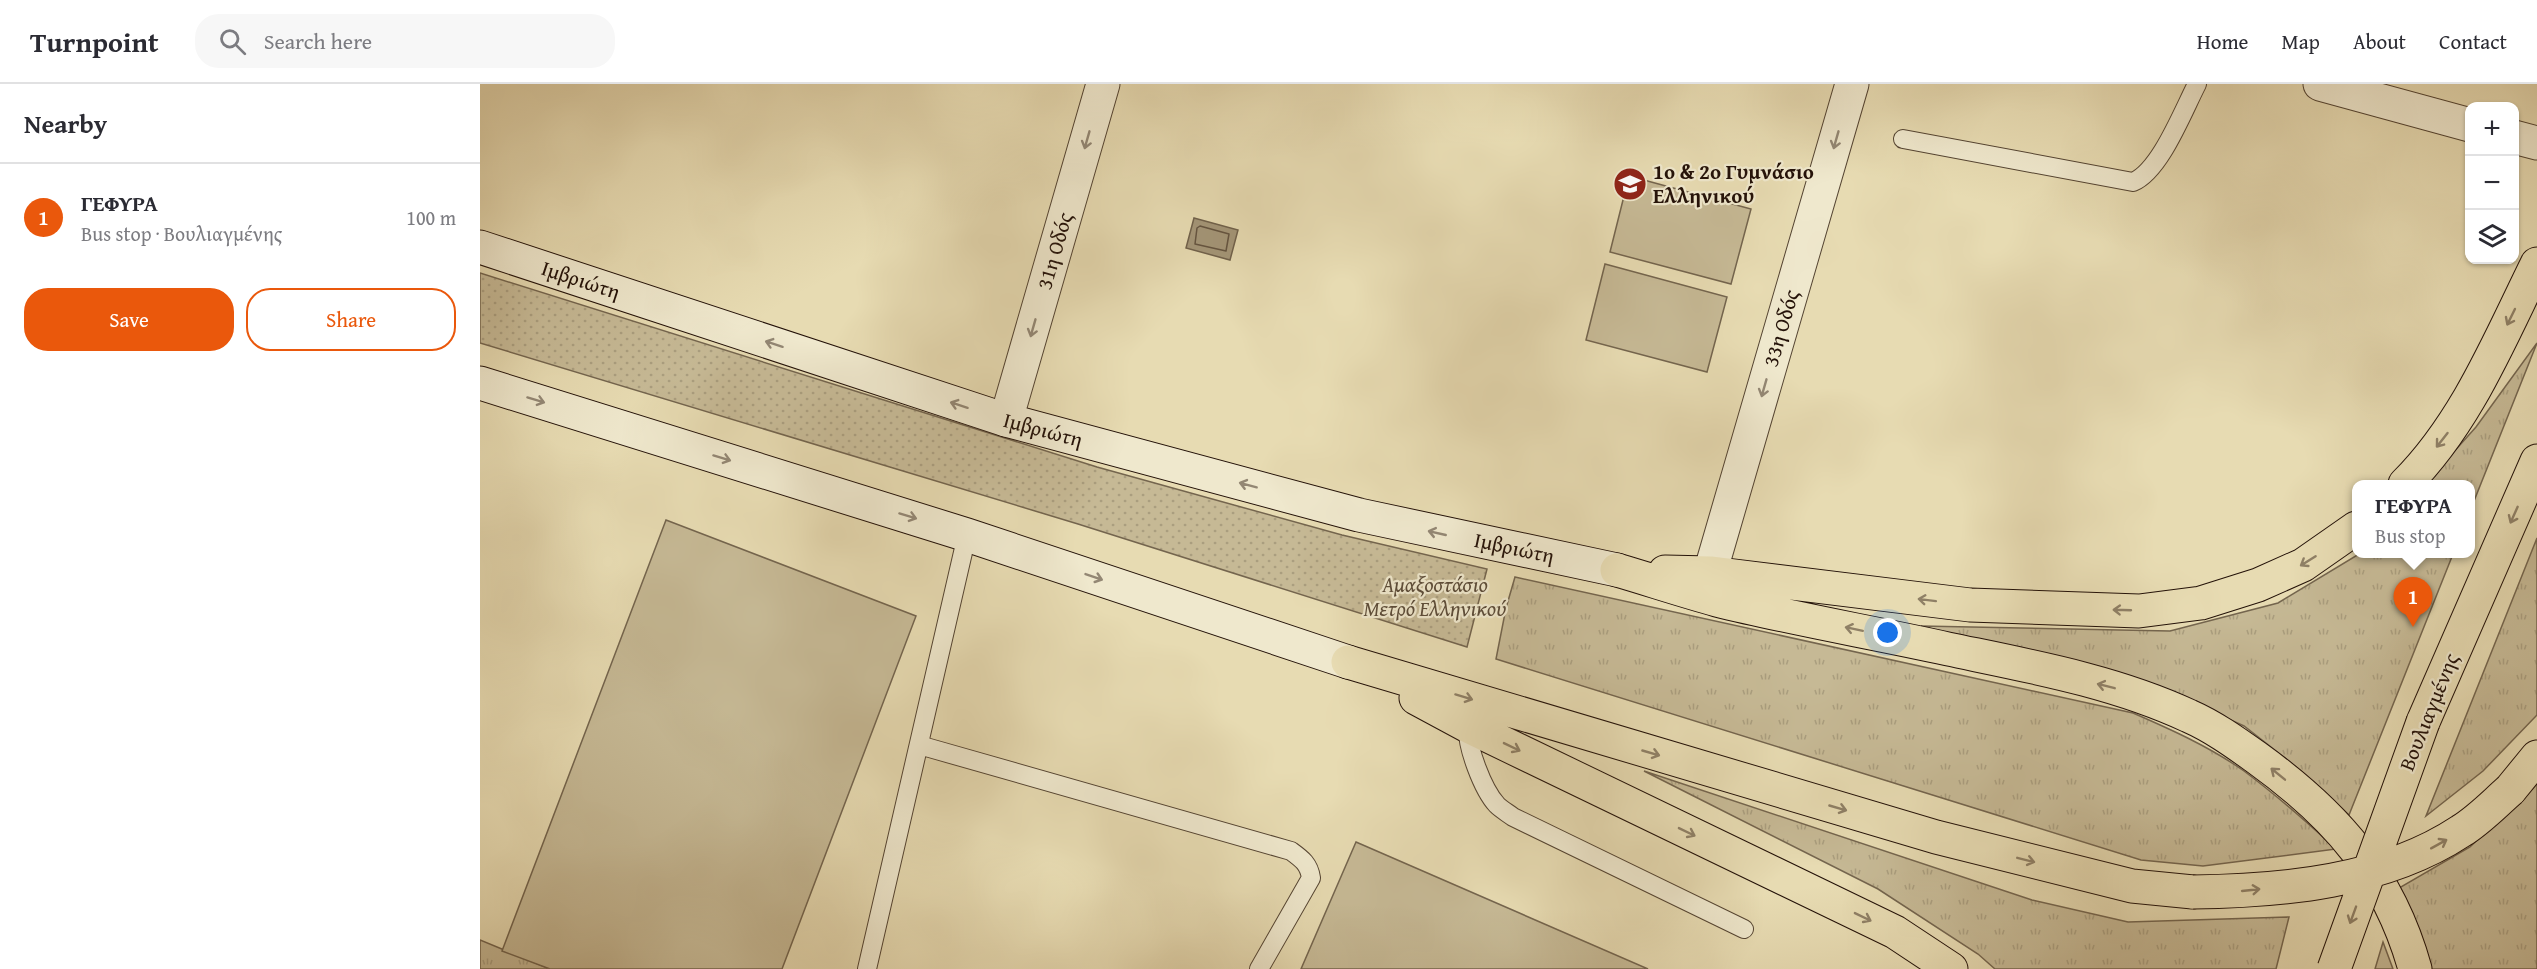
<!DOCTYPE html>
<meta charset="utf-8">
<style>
:root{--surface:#fff;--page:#f7f7f7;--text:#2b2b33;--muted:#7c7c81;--line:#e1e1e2;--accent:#ea580c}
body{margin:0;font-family:"Gentium Book Plus",serif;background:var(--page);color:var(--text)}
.controls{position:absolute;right:18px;top:18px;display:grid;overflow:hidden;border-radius:12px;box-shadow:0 2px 4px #0004}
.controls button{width:54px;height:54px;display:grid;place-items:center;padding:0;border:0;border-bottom:2px solid var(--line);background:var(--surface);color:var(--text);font:30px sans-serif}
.you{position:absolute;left:1408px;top:549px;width:21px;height:21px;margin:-15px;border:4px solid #fff;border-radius:50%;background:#1a73e8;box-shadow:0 0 0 9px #1a73e833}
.badge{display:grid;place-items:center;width:39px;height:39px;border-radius:50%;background:var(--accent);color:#fff;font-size:20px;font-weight:700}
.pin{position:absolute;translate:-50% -50px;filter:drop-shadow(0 2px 3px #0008)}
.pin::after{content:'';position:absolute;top:32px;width:21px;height:18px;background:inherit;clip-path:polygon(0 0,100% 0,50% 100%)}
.popup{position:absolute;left:1872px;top:396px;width:123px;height:78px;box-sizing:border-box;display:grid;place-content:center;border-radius:12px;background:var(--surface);filter:drop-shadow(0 2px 4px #0005);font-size:20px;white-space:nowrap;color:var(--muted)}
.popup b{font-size:22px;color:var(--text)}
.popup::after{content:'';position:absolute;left:50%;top:100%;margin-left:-12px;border:12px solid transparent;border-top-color:var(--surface)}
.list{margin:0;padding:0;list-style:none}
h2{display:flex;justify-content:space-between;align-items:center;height:78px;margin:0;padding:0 24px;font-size:26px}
h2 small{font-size:20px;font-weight:400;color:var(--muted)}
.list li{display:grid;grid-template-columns:39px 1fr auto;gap:18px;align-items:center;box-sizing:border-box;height:108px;padding:0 24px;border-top:2px solid var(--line)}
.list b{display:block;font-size:22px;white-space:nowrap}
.list p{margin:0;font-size:20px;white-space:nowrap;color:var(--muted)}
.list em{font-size:20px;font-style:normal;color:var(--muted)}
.actions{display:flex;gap:12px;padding:18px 24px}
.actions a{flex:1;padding:14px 0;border:2px solid var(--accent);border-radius:24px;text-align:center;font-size:21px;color:var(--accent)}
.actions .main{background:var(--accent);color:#fff}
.icon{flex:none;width:33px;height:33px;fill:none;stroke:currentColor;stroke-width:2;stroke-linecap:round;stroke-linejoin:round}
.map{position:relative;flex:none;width:2057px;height:885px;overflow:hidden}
header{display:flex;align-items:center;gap:36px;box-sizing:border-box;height:84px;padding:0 30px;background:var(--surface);border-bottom:2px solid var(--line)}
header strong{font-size:28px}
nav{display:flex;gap:33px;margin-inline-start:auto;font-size:21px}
.search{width:420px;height:54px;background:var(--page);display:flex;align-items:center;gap:15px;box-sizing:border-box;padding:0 21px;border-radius:24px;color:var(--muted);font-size:22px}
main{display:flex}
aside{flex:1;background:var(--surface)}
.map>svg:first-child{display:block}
</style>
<header>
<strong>Turnpoint</strong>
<div class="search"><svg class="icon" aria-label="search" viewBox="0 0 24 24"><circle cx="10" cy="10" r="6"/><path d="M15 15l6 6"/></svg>Search here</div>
<nav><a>Home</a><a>Map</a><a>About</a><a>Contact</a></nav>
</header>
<main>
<aside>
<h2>Nearby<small></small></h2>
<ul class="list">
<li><span class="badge">1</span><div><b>ΓΕΦΥΡΑ</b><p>Bus stop · Βουλιαγμένης</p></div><em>100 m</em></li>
</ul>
<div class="actions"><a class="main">Save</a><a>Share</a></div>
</aside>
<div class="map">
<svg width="2057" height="885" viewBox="0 0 2057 885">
<defs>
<pattern id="grass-tufts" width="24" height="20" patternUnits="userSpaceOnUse" patternTransform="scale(1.5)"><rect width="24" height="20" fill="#c6b995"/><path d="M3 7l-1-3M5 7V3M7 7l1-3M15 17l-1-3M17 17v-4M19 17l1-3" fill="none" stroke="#aa9e7f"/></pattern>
<pattern id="park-dots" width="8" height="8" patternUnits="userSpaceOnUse" patternTransform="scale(1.5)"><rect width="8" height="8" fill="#c6b995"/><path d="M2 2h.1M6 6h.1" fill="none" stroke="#aa9e7f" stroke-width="1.8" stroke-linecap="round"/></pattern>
</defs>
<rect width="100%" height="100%" fill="#e7dbb2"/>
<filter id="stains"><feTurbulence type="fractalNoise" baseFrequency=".00333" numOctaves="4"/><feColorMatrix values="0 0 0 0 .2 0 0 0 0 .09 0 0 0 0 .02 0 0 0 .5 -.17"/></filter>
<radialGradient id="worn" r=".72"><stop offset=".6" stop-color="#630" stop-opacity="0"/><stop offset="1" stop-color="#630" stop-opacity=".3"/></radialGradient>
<path fill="url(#grass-tufts)" stroke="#74654e" stroke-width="1.5" d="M2057,259L1990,427V400H1945L1996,343Z
M2057,454V631L2003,687L1946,732Z
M1879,470H1973L1869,731L1820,686L1764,642L1679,604L1441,542L1690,547L1798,519Z
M1035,493L1653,629C1690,645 1730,663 1764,687C1796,711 1827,738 1856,765L1723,782L1661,776L1016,575L1026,524Z
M1164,687L1552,816L1648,838L1809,833L1796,885H1515L1498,870L1398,805Z
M2057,698V885H1948L1919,804L1990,763Z
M0,856L70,885H0Z
M1903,858L1913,885H1895Z"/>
<path fill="url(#park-dots)" stroke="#74654e" stroke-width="1.5" d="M0,189L617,383L862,451L1007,485L987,563L598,440L0,259Z"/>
<path fill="#c6b995" stroke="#74654e" stroke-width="1.5" d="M1149,92L1271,125L1251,200L1130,168Z
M1125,180L1247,213L1227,288L1106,256Z
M186,436L436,532L302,885H70L22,867Z
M876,758L1168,885H821Z"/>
<path fill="#a49678" stroke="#70614b" stroke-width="1.5" d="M714,134L758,146L750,176L706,164Z"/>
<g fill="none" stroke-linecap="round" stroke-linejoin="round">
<path stroke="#645440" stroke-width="1.5" d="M720,142L749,150L746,167L715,160L717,144Z"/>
<defs>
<path id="lane" d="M1423,55L1653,98C1680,87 1703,27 1717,0
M988,642C986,662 1003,706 1017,721C1022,726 1028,729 1033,733L1264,845
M439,661L811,767C822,775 829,780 831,794L779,885
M387,885L487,451"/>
<g id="street">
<path d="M1840,0L1990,41"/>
<path d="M2034,53L2057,59"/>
<path id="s1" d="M526,336L623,0"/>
<path id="s2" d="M1230,489L1372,0"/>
</g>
<g id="secondary">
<path id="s3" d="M0,163L526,336L879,431L1137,486"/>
<path d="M0,299L487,451L868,578"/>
</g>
<path id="primary" d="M1925,400C1986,339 2019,257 2057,180
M1137,486C1171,496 1204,507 1237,516C1313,535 1391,548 1468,565C1549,582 1634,597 1709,632C1734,643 1756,659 1777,674C1856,731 1909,791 1935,885
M1185,488L1230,489L1490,521L1659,527L1721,519L1778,501L1823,481L1876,444
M868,578L1456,753L1652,802L1713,808
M936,614L988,642L1415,848L1471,885
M1943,638L2057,377
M2030,706L2057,673"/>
</defs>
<use href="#lane" stroke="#544432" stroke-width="20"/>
<use href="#street" stroke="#544432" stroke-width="35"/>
<use href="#secondary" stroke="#231108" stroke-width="35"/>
<use href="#primary" stroke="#231108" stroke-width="35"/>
<use href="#lane" stroke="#efe8cd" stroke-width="18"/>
<use href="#street" stroke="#efe8cd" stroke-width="33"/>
<use href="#secondary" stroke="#efe8cd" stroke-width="33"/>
<use href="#primary" stroke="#e7dbb2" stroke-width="33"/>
<defs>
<path id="primary-bridge" d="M1713,808C1802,807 1904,798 1981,747C1999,736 2014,720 2030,706
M1854,885L1943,638"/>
</defs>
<use href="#primary-bridge" stroke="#231108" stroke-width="35" stroke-linecap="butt"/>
<use href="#primary-bridge" stroke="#e7dbb2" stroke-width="33"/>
</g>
<defs><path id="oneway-shaft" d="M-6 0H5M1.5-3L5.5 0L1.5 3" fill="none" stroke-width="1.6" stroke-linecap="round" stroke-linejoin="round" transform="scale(1.5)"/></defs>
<g stroke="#938774">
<use href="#oneway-shaft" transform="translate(607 56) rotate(106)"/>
<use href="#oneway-shaft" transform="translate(1356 56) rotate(106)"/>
<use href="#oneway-shaft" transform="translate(553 244) rotate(106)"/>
<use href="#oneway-shaft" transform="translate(294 260) rotate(-162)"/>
<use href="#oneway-shaft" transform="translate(1284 304) rotate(106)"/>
<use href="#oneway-shaft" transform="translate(56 316) rotate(17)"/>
<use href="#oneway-shaft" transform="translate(479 321) rotate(-162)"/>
<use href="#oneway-shaft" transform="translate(242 374) rotate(17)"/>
<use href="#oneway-shaft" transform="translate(768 401) rotate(-165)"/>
<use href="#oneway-shaft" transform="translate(428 432) rotate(17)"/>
<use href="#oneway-shaft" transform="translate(957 449) rotate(-167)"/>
<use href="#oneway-shaft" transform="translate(614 493) rotate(19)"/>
</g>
<g stroke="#8f8066">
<use href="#oneway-shaft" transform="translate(2031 233) rotate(116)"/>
<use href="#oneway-shaft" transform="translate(1962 356) rotate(128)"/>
<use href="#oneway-shaft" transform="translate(2034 431) rotate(114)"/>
<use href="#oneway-shaft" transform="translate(1828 477) rotate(148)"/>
<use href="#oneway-shaft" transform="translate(1447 516) rotate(-173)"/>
<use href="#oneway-shaft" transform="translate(1642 526) rotate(-178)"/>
<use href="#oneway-shaft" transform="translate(1374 545) rotate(-168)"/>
<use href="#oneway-shaft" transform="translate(1626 602) rotate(-166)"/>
<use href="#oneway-shaft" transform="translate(984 613) rotate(17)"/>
<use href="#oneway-shaft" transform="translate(1032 663) rotate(26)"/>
<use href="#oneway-shaft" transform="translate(1171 669) rotate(16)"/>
<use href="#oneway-shaft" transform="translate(1798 690) rotate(-141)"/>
<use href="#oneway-shaft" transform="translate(1358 724) rotate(16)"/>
<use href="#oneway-shaft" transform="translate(1207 748) rotate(26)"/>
<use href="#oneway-shaft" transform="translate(1959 760) rotate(-29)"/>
<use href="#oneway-shaft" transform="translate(1546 776) rotate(14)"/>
<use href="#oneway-shaft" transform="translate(1771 806) rotate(-6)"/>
<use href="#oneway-shaft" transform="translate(1873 831) rotate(110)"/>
<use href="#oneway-shaft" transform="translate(1383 833) rotate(26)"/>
</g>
<defs>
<symbol id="school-disc" viewBox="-11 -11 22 22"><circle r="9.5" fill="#8f2418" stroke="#efe8cd"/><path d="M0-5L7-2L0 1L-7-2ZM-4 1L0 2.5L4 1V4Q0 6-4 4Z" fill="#fff"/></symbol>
</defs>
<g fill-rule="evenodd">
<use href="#school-disc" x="1131" y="81" width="38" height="38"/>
</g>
<g text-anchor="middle" stroke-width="4.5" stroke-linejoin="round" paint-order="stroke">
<g font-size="21" font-weight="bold" fill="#231108" stroke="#efe8cd" text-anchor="start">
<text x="1173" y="95">1ο &amp; 2ο Γυμνάσιο<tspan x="1173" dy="24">Ελληνικού</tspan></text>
</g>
<g font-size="21" fill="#231108" stroke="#efe8cd">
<text dy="7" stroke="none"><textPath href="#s1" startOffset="176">31η Οδός</textPath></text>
<text dy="7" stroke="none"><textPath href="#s3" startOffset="106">Ιμβριώτη</textPath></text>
<text dy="7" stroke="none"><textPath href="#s2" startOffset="255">33η Οδός</textPath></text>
<text dy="7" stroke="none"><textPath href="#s3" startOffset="592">Ιμβριώτη</textPath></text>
<text dy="7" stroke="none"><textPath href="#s3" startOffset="1078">Ιμβριώτη</textPath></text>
<text transform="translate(1949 628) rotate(-68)" y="7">Βουλιαγμένης</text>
</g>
<g font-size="21" font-style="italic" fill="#5c4c39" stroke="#efe8cd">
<text x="955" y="508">Αμαξοστάσιο<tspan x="955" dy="24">Μετρό Ελληνικού</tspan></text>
</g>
</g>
<rect width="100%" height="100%" filter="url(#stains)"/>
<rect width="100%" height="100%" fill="url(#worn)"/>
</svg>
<div class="controls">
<button>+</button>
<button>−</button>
<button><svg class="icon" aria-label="layers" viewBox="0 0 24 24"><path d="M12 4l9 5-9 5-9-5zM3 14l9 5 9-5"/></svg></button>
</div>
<div class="you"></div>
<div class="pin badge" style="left:1933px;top:543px">1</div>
<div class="popup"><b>ΓΕΦΥΡΑ</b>Bus stop</div>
</div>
</main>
